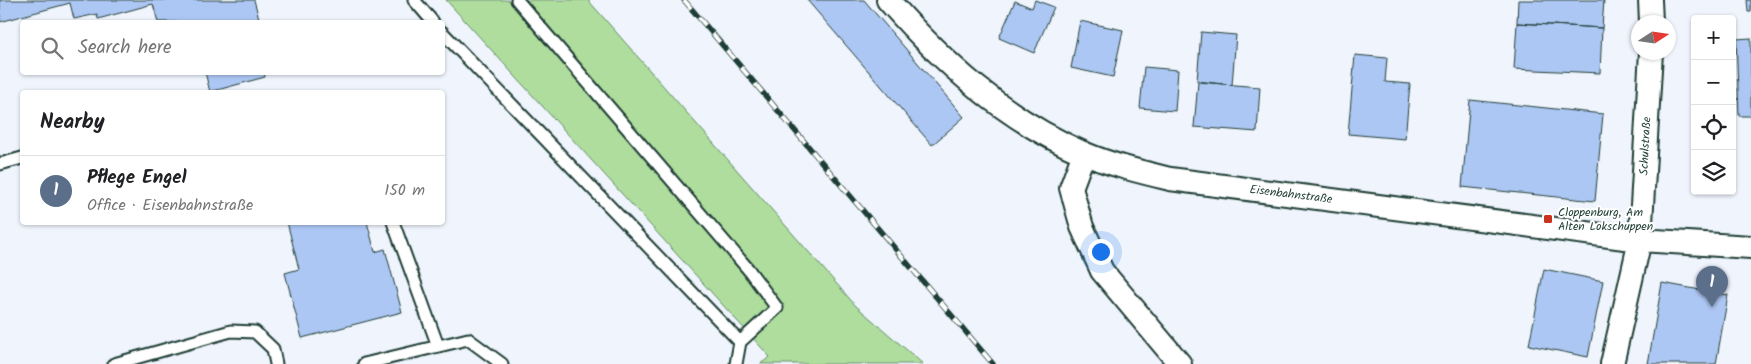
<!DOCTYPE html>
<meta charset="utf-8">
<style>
:root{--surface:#fff;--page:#f6f6f6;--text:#202124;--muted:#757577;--line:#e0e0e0;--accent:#c8321e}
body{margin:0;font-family:Kalam,sans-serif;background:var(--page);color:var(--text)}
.controls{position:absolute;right:15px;top:15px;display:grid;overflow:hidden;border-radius:5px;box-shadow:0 1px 4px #0004}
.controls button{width:45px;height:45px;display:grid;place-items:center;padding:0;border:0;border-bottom:1px solid var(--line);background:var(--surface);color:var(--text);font:25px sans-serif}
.compass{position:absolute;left:1631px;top:15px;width:45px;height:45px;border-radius:50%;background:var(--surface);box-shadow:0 1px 4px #0004;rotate:78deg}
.you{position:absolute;left:1100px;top:251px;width:18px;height:18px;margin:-12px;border:4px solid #fff;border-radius:50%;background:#1a73e8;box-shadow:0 0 0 8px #1a73e833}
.badge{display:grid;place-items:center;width:32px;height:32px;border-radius:50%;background:var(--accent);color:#fff;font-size:16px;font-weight:700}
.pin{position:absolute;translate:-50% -41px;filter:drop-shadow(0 1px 2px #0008)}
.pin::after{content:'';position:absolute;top:26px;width:18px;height:15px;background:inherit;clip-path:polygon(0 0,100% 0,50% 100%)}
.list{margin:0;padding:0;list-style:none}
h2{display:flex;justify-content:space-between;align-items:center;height:65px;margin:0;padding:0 20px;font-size:21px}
h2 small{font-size:16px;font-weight:400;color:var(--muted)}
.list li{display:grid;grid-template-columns:32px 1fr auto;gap:15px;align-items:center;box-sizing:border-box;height:70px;padding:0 20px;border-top:1px solid var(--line)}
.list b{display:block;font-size:19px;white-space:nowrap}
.list p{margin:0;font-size:16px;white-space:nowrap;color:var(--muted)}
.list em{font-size:16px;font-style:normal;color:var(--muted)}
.icon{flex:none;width:28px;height:28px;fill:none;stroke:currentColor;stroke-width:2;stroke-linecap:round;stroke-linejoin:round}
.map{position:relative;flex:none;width:1751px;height:364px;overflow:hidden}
.search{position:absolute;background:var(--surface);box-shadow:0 1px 4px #0004;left:20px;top:20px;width:425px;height:55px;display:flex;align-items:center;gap:12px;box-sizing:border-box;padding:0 18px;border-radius:5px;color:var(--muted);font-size:19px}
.panel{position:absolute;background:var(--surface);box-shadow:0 1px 4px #0004;left:20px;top:90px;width:425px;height:135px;border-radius:5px}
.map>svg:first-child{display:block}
</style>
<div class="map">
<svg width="1751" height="364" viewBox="0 0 1751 364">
<rect width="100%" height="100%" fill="#eff4fd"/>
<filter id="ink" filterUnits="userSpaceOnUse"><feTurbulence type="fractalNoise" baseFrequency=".02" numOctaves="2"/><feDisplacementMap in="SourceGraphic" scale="10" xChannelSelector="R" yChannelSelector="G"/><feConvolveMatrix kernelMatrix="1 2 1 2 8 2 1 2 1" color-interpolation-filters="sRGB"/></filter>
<g filter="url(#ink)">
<path fill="#aedd9d" stroke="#668d68" d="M446,0H588L856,306L923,364H760L770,357Z"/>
<path fill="#adc7f4" stroke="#1f3d34" d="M0,0H254L260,22H158L153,4L98,19L97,14L74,19L70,3L0,22Z
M807,0H864L964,117L932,145Z
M1035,0L1054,7L1034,53L999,38L1015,1L1032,8Z
M1518,0H1604L1602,28L1517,23Z
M1747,0H1751V12H1748Z
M1080,21L1123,30L1113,77L1071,68Z
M1517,23L1602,28L1600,73L1514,69Z
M1201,32L1236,35L1232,85L1197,81Z
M1751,38V116H1739L1736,39Z
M1355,55L1387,58L1385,82L1410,84L1405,139L1348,134Z
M1144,67L1178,70L1175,111L1140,108Z
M205,72H264L265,77L210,92Z
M1198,82L1260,87L1257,132L1194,127Z
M1470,100L1603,114L1595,201L1462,187Z
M287,222H367L375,252L385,249L402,312L302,338L285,273L299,269Z
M1544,269L1603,281L1588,357L1529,345Z
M1662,283L1728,295L1716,364H1648Z"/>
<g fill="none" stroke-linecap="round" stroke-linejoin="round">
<defs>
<path id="service" d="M414,0L433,22
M517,0L748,269L777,308L740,342
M442,32L740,342L736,364
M0,164L22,158
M393,222L438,346
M114,364L231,331L255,332L273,349L276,364
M364,364L468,339L502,364"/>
<path id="minor" d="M888,0C943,63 1005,119 1083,153C1111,165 1141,172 1170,179L1640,240L1751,247
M1650,0L1651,22
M1084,153L1071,188L1082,227L1102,271L1180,364
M1612,364L1640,240L1651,52"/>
</defs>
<use href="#service" stroke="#1f3d34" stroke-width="15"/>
<use href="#minor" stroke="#1f3d34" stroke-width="26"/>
<use href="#service" stroke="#fff" stroke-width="11"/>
<use href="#minor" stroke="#fff" stroke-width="22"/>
<defs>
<path id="rail" d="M684,0L993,364"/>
</defs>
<use href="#rail" stroke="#1f3d34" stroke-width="5.5"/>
<use href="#rail" stroke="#fff" stroke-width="4" stroke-dasharray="11" stroke-linecap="butt"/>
</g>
</g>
<rect fill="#c8321e" stroke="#fff" stroke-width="2" x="1543" y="214" width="10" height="10" rx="2.5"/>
<g text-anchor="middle" stroke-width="4" stroke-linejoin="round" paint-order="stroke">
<g font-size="12" fill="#1f3d34" stroke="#fff">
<text transform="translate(1645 146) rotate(-87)" y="4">Schulstraße</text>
<text transform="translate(1291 194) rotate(7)" y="4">Eisenbahnstraße</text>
</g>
<g font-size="12" fill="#1f3d34" stroke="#fff" text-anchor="start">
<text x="1558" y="216">Cloppenburg, Am<tspan x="1558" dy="14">Alten Lokschuppen</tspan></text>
</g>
</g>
</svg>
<div class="controls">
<button>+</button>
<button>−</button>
<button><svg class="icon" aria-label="locate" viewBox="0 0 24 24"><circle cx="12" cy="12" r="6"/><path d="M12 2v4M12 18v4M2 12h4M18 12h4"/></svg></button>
<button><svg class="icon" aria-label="layers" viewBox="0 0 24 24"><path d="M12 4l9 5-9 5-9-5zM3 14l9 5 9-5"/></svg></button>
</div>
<svg class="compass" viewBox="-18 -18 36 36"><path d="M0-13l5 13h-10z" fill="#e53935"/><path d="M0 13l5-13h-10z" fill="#757577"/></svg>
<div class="you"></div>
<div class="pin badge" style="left:1712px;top:307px;background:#5c6f8a">1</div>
<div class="search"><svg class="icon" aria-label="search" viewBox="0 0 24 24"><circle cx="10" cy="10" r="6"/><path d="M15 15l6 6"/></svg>Search here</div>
<section class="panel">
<h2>Nearby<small></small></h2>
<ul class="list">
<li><span class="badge" style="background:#5c6f8a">1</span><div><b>Pflege Engel</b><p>Office · Eisenbahnstraße</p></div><em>150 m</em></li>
</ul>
</section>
</div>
